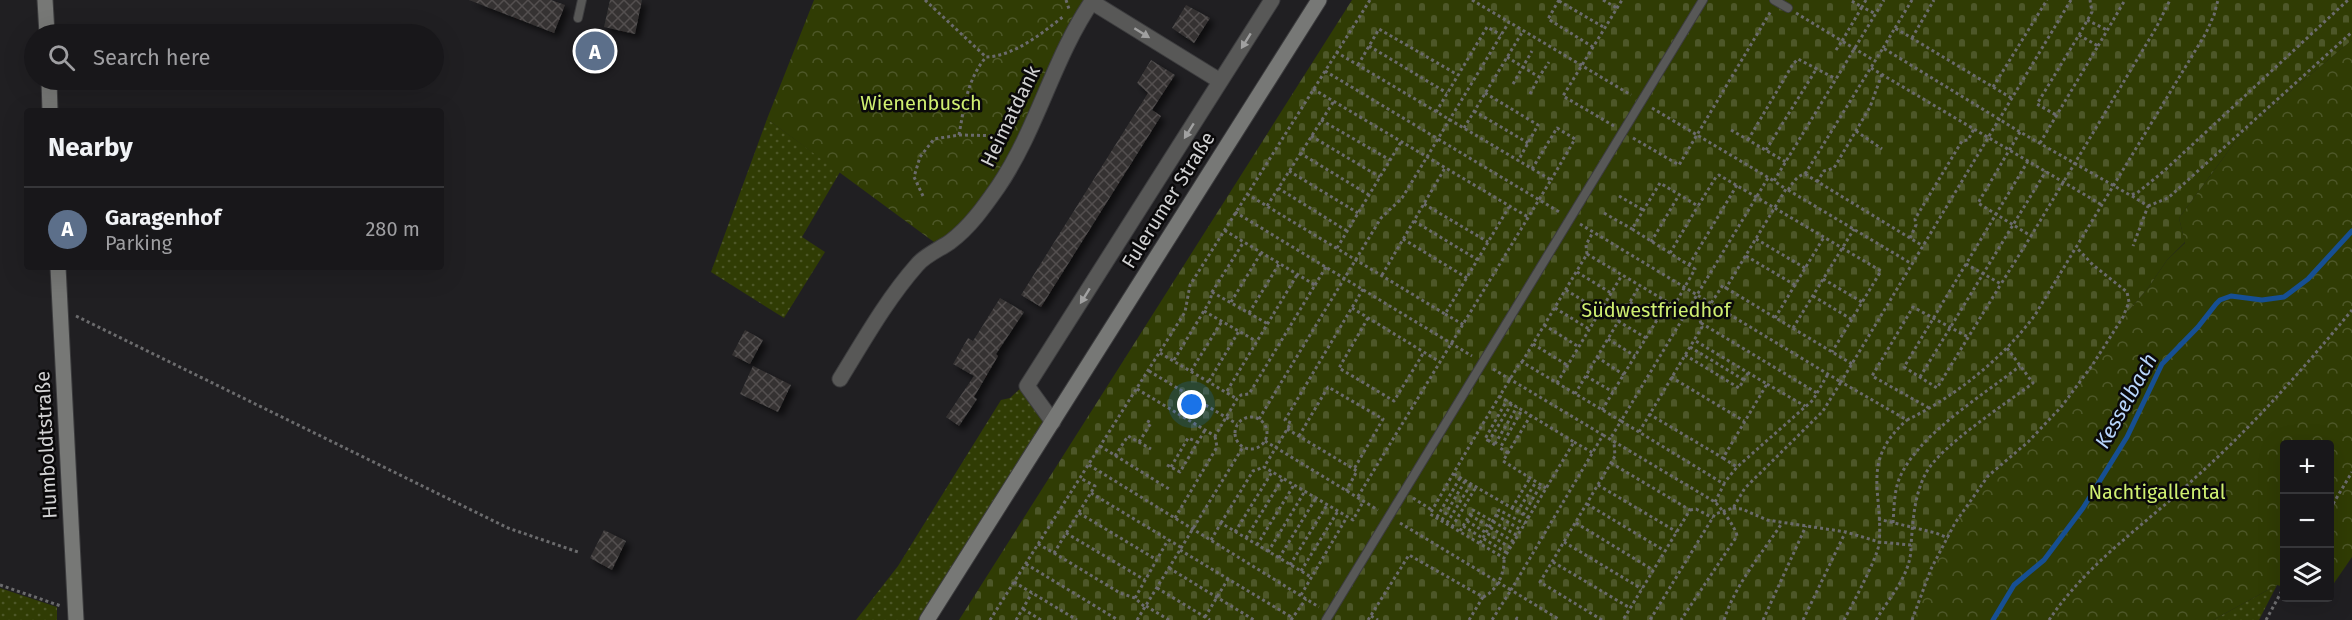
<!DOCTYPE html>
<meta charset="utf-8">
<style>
:root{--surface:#18171a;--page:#212023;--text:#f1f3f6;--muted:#9f9fa2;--line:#363639;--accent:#1a73e8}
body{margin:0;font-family:"Fira Sans",sans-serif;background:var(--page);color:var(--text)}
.controls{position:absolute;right:18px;bottom:18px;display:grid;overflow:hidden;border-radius:6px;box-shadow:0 6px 24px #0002}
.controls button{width:54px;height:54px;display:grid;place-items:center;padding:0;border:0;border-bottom:2px solid var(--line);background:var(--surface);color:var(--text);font:30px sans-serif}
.you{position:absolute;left:1192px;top:405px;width:21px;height:21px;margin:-15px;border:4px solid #fff;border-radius:50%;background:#1a73e8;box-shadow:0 0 0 9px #1a73e833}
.badge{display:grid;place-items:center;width:39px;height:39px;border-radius:50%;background:var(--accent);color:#fff;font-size:20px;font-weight:700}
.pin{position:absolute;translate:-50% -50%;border:3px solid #fff;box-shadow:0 2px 6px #0006}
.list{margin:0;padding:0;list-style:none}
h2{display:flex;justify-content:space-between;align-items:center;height:78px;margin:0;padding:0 24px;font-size:26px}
h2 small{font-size:20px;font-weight:400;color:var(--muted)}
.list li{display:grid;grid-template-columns:39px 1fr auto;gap:18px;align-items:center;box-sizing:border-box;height:84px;padding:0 24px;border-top:2px solid var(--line)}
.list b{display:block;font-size:22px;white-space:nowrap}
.list p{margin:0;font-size:20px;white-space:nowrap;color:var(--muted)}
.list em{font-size:20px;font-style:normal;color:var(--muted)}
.icon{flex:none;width:33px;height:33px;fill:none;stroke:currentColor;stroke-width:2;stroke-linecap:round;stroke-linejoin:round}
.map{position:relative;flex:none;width:2352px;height:620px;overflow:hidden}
.search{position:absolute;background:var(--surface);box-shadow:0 6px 24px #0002;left:24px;top:24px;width:420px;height:66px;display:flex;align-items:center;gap:15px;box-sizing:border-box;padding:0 21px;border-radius:33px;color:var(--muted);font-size:22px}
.panel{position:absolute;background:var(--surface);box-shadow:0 6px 24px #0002;left:24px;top:108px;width:420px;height:162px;border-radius:6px}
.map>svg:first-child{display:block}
</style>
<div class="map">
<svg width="2352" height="620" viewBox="0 0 2352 620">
<defs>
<pattern id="green-dots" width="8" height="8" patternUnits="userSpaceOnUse" patternTransform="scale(1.5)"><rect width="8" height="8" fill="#303c04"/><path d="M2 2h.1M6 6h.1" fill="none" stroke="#4d5728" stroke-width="1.8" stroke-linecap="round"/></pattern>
<pattern id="forest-crowns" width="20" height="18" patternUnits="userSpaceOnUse" patternTransform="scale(1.5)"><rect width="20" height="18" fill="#303c04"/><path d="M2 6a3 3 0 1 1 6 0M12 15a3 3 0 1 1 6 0" fill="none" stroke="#4d5728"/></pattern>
<pattern id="cemetery-stones" width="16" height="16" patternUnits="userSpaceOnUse" patternTransform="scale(1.5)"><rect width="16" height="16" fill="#303c04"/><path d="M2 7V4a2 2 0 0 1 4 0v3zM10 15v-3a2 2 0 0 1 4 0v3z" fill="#4d5728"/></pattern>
<pattern id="building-cross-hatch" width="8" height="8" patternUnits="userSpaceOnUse" patternTransform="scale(1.5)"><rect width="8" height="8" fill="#363333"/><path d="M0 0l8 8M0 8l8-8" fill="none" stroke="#525050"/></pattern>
<filter id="shadow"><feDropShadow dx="4.5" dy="4.5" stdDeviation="3" flood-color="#0009"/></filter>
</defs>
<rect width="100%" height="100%" fill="#201f22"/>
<path fill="url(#green-dots)" d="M767,119L840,172L802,237L825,252L784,318L711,272Z
M1024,385L1047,418L918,620H856L898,566L1001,400L1010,398Z
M2277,585L2259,620H2213Z
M0,588L57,607V620H0Z"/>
<path fill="url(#forest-crowns)" d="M814,0H1086L1053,57L1010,159L973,215L938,245L767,119Z
M2352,40V557L2330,589V444H2284V587L2277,585L2213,620H1913L1931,569L1955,523L1988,476L2028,442L2062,406L2093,364L2123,317L2148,288L2167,260L2185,243L2179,218L2243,131Z"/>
<path fill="url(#cemetery-stones)" d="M1352,0H2352V40L2243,131L2179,218L2185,242L2167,260L2148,288L2123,317L2093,364L2062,406L2028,442L1988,476L1955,523L1931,569L1913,620H959Z"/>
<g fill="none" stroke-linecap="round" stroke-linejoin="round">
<path stroke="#164f93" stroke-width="5" d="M1993,620L2014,585L2044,560L2083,508L2127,437L2162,364L2198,327L2216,304L2220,300L2231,296L2262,300L2284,297L2308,279L2352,231"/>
</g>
<path fill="url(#building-cross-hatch)" filter="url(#shadow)" d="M469,0H551L565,5L554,33Z
M610,0H642L635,34L604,27Z
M1186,5L1210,18L1194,43L1172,28Z
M1151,60L1175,75L1152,110L1161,116L1041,307L1021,295L1148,93L1137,83Z
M1000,298L1024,312L996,354L998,356L974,397L977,399L959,426L946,417L974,376L953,364L968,338L973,341Z
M745,330L763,340L750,364L732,355Z
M753,366L791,385L778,412L740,394Z
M604,530L626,541L612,570L590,558Z"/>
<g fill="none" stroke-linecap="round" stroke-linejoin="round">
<defs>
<path id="lane" d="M1774,0L1788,8
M578,18L582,0
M1326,620L1703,0"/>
<path id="street" d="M1092,2L1220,81
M840,379C864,340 887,299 917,265C925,255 940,249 950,242C970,227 984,207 998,187C1038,128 1053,58 1093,0
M1053,422L1027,386L1272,0"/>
<path id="secondary" d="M45,0L47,34
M49,80L50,111
M58,267L76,620
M927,620L1319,0"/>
</defs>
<use href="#lane" stroke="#3c3c3e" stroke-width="10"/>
<use href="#street" stroke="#3c3c3e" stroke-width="17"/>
<use href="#secondary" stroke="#3c3c3e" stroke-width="17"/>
<path stroke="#6b6b6d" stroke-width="3" stroke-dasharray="3 3" stroke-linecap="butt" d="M925,0L986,57
M1066,0L1069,9
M1472,0L1509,22
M1559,0L1548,19L1593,47
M1603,0L1617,8
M1866,0L1862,7L1876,14
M2071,0L1841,382L1907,420C1956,396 2003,358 2035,315L2206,33L2214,15L2218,0
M1559,1L1605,28
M1796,13L1842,41L1862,7L1850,0
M2087,20L2107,30
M1895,28L1912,0
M2079,35L2092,12L2090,0
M1912,38L1934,0
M1369,46L1447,93
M2098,46L2125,0
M1883,48L1895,28L2013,99
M1836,50L1842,41L1875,61L1883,48L2020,132L2130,195L2137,193L2164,171L2348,0
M1336,52L1551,180L1357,498
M1507,57L1539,77L1549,62
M1358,65L1379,29L1458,75
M1871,68L2102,205
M1325,71L1561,213
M1513,84L1532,51
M1993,87L2047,0
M1313,89L1528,217
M1485,93L1538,125L1518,161
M1530,94L1539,77
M1652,108L1774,181
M1474,111L1528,143
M1436,112L1487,27L1501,35
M1321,120L1390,160
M1614,126L1563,96L1622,0
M1464,128L1523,31
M1731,130L1786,162
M1856,131L1882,149
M2020,132L1978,203L2031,236L2156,28L2170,0
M959,135C964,107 967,80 986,57C1015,56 1042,33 1064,16
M1311,136L1380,177
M1633,138L1679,165L1771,11
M1748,140L1793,64L1798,59L1836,79
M2040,143L2098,46L2079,35L2037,104L2056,115
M1766,150L1817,68
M1300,153L1369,195
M2028,161L1966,264L2001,284L2031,236
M1532,169L1557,128L1575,139L1551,180
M1289,171L1358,213
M1805,174L1923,246
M1817,182L1824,171L1834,168L1870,107L1882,74
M1278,188L1347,231
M1788,190C1793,183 1796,176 1805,174L1875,61
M1788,190L1912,264
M1247,194L1445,314L1509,207
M923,196L914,177L920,157L934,139L959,135L1009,136
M1619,196L1643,210
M2132,196L2148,206L2133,246
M1424,204L1488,242
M1267,206L1334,101
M2148,206L2168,198L2352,32
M1235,212L1472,356
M1604,213L1632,229
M1414,221L1478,260
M1580,224L1841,382L1823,411L1745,488L1733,508L1715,514L1650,620
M1910,238L1916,225L1915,219L1962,141L1968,140L1974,129
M1403,239L1467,278
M1756,239L1805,268
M1651,242L1679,195
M1337,248L1401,142
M1670,253L1698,206
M1587,254L1686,313L1768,178
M1746,256L1795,285
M1966,264L1904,367L1937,388L2001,284
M1689,265L1737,185
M1577,272L1611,293
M1382,275L1445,168
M1823,279L1862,302
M1315,285L1326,267
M1726,288L1852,364
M1363,289L1285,420L1291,423L1264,467L1353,520L1363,502
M1566,290L1600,311
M1212,292L1268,324
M1813,296L1851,319
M1231,302L1261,253
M1630,302L1657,320
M1674,306L1695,269L1632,229L1660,183L1698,206L1716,177L1719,175L1881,271L1832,352
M1352,308L1440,362
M1555,308L1589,329
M1204,311L1256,341
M1249,313L1279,264
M1445,314L1464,325
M76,316L508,528L578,552
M1368,318L1339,368L1394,401L1424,352
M1775,318L1824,237
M1618,321L1646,338
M1701,323L1817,393L1813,400L1737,467L1724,483
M1544,325L1579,347
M1793,328L1854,229
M1608,339L1635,356
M1533,344L1567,365
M1690,347L1744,380
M1160,353L1237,399
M1685,355L1739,388L1748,373
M1597,357L1624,375
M1174,360L1210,301L1212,292L1243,243
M1522,362L1587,254L1586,245L1593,232
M1493,369L1603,435L1511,590L1560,620
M1149,371L1237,424
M1191,371L1222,321
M1586,376L1613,392
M1671,377L1744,421
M1920,377L2046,171
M1209,381L1239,331
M1557,383L1622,275
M1767,384L1805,406
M1137,389L1215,436L1237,399L1241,395L1249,394L1315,285L1224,230
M1227,391L1297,275
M1817,393L1828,374
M1575,394L1640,285
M1499,396L1574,442L1504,558L1430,514C1459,463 1489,413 1520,363L1522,362L1621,421L1610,439
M1929,408L1872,376L1913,307L1968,337
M1602,410L1668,302
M1649,414L1723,458L1767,384L1694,340
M1531,415L1503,461L1546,488
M1235 433a16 16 0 1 1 32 0a16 16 0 1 1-32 0Z
M1259,419L1381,218L1402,198L1509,22L1631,95
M1287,429L1357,471L1346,491
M1639,432L1621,421L1686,313
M1603,435L1715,502C1721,508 1736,528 1737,536L1681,620
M1299,436L1328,387L1383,419L1354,469
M1265,441L1378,510
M1489,441L1485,439L1507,400
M1139,442L1151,423L1146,420
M1574,442L1593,453
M1495,444L1517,407
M1495,445L1489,441L1512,403
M1100,446L1169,489
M1508,453L1500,448L1522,410
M1115,456L1128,436L1151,449
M1723,458L1737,467
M1611,463L1690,510L1623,620
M1089,465L1319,607
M1167,465L1180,472L1205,430
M1171,467L1188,438L1197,442
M1454,474L1529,518
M1598,485L1677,532
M1091,493L1182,548
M1413,498L1432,510
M1715,502L1724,484L1639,432L1702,327L1700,320L1723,285L1726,288L1786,189L1774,181L1884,0
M1587,504L1665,551
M1512,508L1530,478
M1733,508L1742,509L1767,520L1846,532L1879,542L1911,545C1913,521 1914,495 1926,473C1940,446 2007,403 2033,383L2007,348
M2330,509L2352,472
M1690,510L1696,509L1713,518
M1517,512L1536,482
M1079,513L1157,560
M1470,515L1514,542
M1496,515L1521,530
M1523,515L1541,485
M1437,517L1460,478
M1175,518L1217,447L1215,436
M1878,519L1936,533L1948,538
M1442,520L1465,481
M1467,521L1511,548
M1221,523L1253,471L1264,467
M1400,523L1511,590L1492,620
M1447,523L1471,484
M1576,523L1653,570
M1893,523C1894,509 1894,495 1898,482C1914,437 1982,396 2020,366
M1463,526L1473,510L1518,536
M1452,527L1476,487
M1460,531L1463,526L1507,553
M1235,532L1272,472
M1066,533L1145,580
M1246,538L1283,478
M1211,540L1221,523L1311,577
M1564,542L1642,589
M1480,543L1499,510L1525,524
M1038,544L1054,553L1095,486L1080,478
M1257,545L1294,485
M1180,550L1293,618
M1268,552L1305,491
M1054,553L1120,593L1135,598L1145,607
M1279,558L1316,498
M1553,562L1630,608
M1026,564L1118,620
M1290,565L1327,505
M1169,568L1254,620
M1301,571L1338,511
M1014,582L1077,620
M0,585L61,606
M1157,588L1210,620
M1301,595L1347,517
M1135,598L1168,540
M1146,606L1169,620
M1023,609L1041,620
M1371,616L1378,620
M1205,617L1228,579
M990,620L1185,312L1190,285L1370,0
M1016,620L1032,593
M1137,620L1243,447
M1291,620L1306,599
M1368,620L1409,555L1483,597C1497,591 1505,573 1504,558
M1469,620L1483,597
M1516,620L1517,618L1520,620
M1602,620L1540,582L1615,456L1614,442
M1724,620C1736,583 1761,555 1782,523
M1763,620L1806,526
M1803,620L1845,533
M1844,620C1852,605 1877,559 1879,544C1884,493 1859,462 1907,420
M1876,620C1890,596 1912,574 1911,545
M1912,620L1931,569L1955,523L1988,476L2028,442L2062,406L2093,364L2123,317L2129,302L2127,292L2093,265L2076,247
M2049,620C2088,562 2146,524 2196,477C2253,426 2303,369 2352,310
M2266,620L2284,587"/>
<use href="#lane" stroke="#585857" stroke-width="8"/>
<use href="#street" stroke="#585857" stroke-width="15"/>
<use href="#secondary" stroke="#777876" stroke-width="15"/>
</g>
<defs><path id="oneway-solid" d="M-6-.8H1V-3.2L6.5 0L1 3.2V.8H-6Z" transform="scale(1.5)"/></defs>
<g fill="#a1a1a1">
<use href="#oneway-solid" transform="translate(1142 33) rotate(32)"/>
<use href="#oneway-solid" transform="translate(1246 41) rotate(122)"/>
<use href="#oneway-solid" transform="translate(1189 131) rotate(122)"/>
<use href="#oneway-solid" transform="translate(1085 296) rotate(122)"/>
</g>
<g text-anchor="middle" stroke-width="5" stroke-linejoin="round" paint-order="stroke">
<g font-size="20" fill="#cfef71" stroke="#0a090a">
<text x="921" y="110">Wienenbusch</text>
<text x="1656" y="317">Südwestfriedhof</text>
<text x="2157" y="499">Nachtigallental</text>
</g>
<g font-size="20" fill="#d2d2d3" stroke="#0a090a">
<text transform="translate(1010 116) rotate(-64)" y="7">Heimatdank</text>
<text transform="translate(1168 200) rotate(-58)" y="7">Fulerumer Straße</text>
<text transform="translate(46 445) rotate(-93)" y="7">Humboldtstraße</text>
</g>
<g font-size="21" font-style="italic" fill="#b7d4fb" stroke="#0a090a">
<text transform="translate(2126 401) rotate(-61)" y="7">Kesselbach</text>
</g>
</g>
</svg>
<div class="controls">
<button>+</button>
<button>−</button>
<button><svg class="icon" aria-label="layers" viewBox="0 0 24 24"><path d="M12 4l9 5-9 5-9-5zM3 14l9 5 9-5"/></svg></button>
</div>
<div class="you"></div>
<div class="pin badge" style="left:595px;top:51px;background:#5c6f8a">A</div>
<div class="search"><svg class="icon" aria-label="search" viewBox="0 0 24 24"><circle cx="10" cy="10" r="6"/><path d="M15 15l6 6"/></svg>Search here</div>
<section class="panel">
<h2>Nearby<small></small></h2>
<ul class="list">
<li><span class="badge" style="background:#5c6f8a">A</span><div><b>Garagenhof</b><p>Parking</p></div><em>280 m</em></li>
</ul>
</section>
</div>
